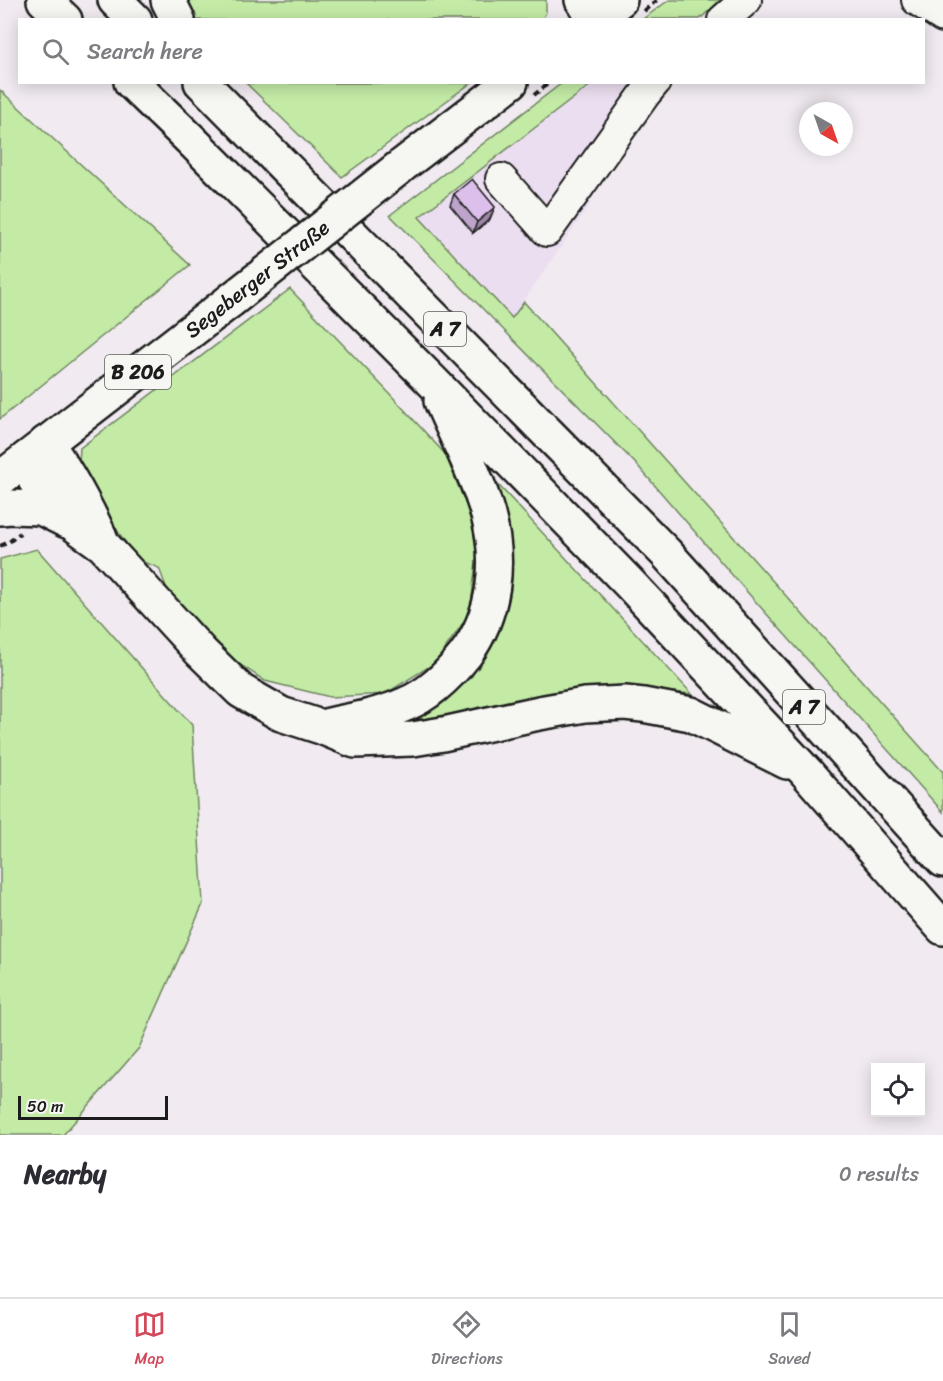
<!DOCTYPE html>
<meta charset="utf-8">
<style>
:root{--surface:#fff;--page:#f7f7f7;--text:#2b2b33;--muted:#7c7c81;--line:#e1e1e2;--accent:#d1495b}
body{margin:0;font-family:Sriracha,sans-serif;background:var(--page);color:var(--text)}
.controls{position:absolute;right:18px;bottom:18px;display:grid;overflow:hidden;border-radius:0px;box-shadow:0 3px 15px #0003}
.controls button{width:54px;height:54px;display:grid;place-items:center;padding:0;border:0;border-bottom:2px solid var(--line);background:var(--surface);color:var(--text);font:30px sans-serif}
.compass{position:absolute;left:799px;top:102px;width:54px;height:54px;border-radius:50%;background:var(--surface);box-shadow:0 3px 15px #0003;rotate:140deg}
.scale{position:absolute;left:18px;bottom:15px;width:150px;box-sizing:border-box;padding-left:6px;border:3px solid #1c1c1c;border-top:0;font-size:16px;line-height:21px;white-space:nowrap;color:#1c1c1c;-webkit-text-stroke:4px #f6f6f2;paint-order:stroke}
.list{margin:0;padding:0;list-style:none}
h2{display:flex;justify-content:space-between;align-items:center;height:78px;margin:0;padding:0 24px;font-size:26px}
h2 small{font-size:20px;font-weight:400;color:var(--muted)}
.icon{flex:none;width:33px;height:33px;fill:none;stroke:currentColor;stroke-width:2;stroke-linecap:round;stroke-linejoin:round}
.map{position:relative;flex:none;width:943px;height:1135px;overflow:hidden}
.search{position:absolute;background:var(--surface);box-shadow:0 3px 15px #0003;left:18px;right:18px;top:18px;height:66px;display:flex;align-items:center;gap:15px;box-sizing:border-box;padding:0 21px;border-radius:0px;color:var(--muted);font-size:22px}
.sheet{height:162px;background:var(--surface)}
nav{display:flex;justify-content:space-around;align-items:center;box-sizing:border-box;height:84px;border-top:2px solid var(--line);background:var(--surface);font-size:16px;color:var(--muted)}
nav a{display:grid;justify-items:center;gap:3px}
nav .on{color:var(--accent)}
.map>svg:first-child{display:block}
</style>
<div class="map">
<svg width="943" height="1135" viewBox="0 0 943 1135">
<rect width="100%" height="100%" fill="#f1ebf1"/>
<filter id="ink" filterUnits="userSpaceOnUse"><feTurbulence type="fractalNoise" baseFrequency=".0167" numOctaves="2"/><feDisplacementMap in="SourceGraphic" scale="12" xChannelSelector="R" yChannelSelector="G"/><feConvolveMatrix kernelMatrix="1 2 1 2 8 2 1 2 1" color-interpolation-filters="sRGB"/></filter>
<g filter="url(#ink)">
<path fill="#ebdef0" d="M593,83H635L571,186L591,203L512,318L419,217Z"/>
<path fill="#c3eba6" stroke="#708461" stroke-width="1.5" d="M181,0H546V12L542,20H193Z
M669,0H720L700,19H643Z
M246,83H471L342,177Z
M562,83H593L419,217L512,318L524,302L943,772V812L740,584L638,466L390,215Z
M0,90L190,265L0,419Z
M290,289L389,393L445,454L479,536L470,613L435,663L385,694L330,697L265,681L233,660L171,600L159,568L138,560L97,502L79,463L80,448Z
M489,475L692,694L623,687L371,734L422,709L472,676L498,629L512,580Z
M37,549L192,725L203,904L139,1048L63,1135H0V559Z"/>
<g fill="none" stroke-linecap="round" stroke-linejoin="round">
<defs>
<path id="minor" d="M917,0L943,17
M723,20L746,0
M501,179L547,231L645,94L655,82"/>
<path id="major" d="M594,20L620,0
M400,167L511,82
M0,479L230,301"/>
<path id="highway" d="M44,0L65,20
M115,0L135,20
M168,0L178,20
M582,0L595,19
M131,82L189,138L433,382L630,584L806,772L943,928
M201,82L666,553L943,860
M46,443C68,472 85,505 100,537
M27,458L35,480L49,498L75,525L103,545L201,652L241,691L281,714L321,727L355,741L413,739L443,734L539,713L585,705L625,703L643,705L691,714L787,762
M0,508L11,507L41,508L67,521
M321,727C350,720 379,716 406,704C430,694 449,675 465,655C495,615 501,562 488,515C478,478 456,436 441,401"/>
</defs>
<use href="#minor" stroke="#1c1c1c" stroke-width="34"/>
<use href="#major" stroke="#1c1c1c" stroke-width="38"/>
<use href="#highway" stroke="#1c1c1c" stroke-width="38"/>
<path stroke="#1c1c1c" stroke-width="4" stroke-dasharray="6 4.5" stroke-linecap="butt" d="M644,11L657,0
M534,95L550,82
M0,546L9,542L20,533"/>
<use href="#minor" stroke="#f6f6f2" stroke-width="30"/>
<use href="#major" stroke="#f6f6f2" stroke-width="33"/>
<use href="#highway" stroke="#f6f6f2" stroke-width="33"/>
<defs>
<path id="major-bridge" d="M230,301L400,167"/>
</defs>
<use href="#major-bridge" stroke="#1c1c1c" stroke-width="38" stroke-linecap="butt"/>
<use href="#major-bridge" stroke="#f6f6f2" stroke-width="33"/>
</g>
<path fill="#bea4cb" stroke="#1c1c1c" stroke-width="1.5" d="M454,194L490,219L473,233L450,205Z"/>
<path fill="#9b86a5" stroke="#1c1c1c" stroke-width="1.5" d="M495,207L490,219L473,233L477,222Z"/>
<path fill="#ddbfec" stroke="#1c1c1c" stroke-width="1.5" d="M472,179L495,207L477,222L454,194Z"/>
</g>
<g text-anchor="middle" stroke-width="4.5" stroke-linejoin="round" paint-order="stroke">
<g fill="#f6f6f2" stroke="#5d5d5c" stroke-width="1.5">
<rect x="424" y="312" width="42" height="34" rx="4.5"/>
<rect x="105" y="355" width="66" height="34" rx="4.5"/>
<rect x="783" y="690" width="42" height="34" rx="4.5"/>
</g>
<g font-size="20" font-weight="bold" fill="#1c1c1c">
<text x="445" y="336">A 7</text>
<text x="138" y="379">B 206</text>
<text x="804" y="714">A 7</text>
</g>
<g font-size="21" fill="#1c1c1c" stroke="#f6f6f2">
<text transform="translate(257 279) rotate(-38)" y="7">Segeberger Straße</text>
</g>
</g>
</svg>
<div class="controls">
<button><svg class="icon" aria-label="locate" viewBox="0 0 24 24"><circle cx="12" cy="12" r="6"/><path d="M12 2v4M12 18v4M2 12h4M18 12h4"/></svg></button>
</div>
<svg class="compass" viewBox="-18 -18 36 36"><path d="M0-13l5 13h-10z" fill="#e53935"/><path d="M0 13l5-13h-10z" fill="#7c7c81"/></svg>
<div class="scale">50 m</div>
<div class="search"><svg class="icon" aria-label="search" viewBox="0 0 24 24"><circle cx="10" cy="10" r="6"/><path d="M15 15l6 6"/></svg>Search here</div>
</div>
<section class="sheet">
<h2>Nearby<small>0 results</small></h2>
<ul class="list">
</ul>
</section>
<nav>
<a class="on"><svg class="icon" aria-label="map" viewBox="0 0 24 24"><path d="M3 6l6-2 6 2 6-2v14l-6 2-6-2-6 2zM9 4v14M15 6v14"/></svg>Map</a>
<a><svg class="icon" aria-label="directions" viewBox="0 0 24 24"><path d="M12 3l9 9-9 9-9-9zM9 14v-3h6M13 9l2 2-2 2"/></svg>Directions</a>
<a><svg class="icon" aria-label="saved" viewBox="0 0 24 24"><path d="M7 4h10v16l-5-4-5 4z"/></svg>Saved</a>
</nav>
